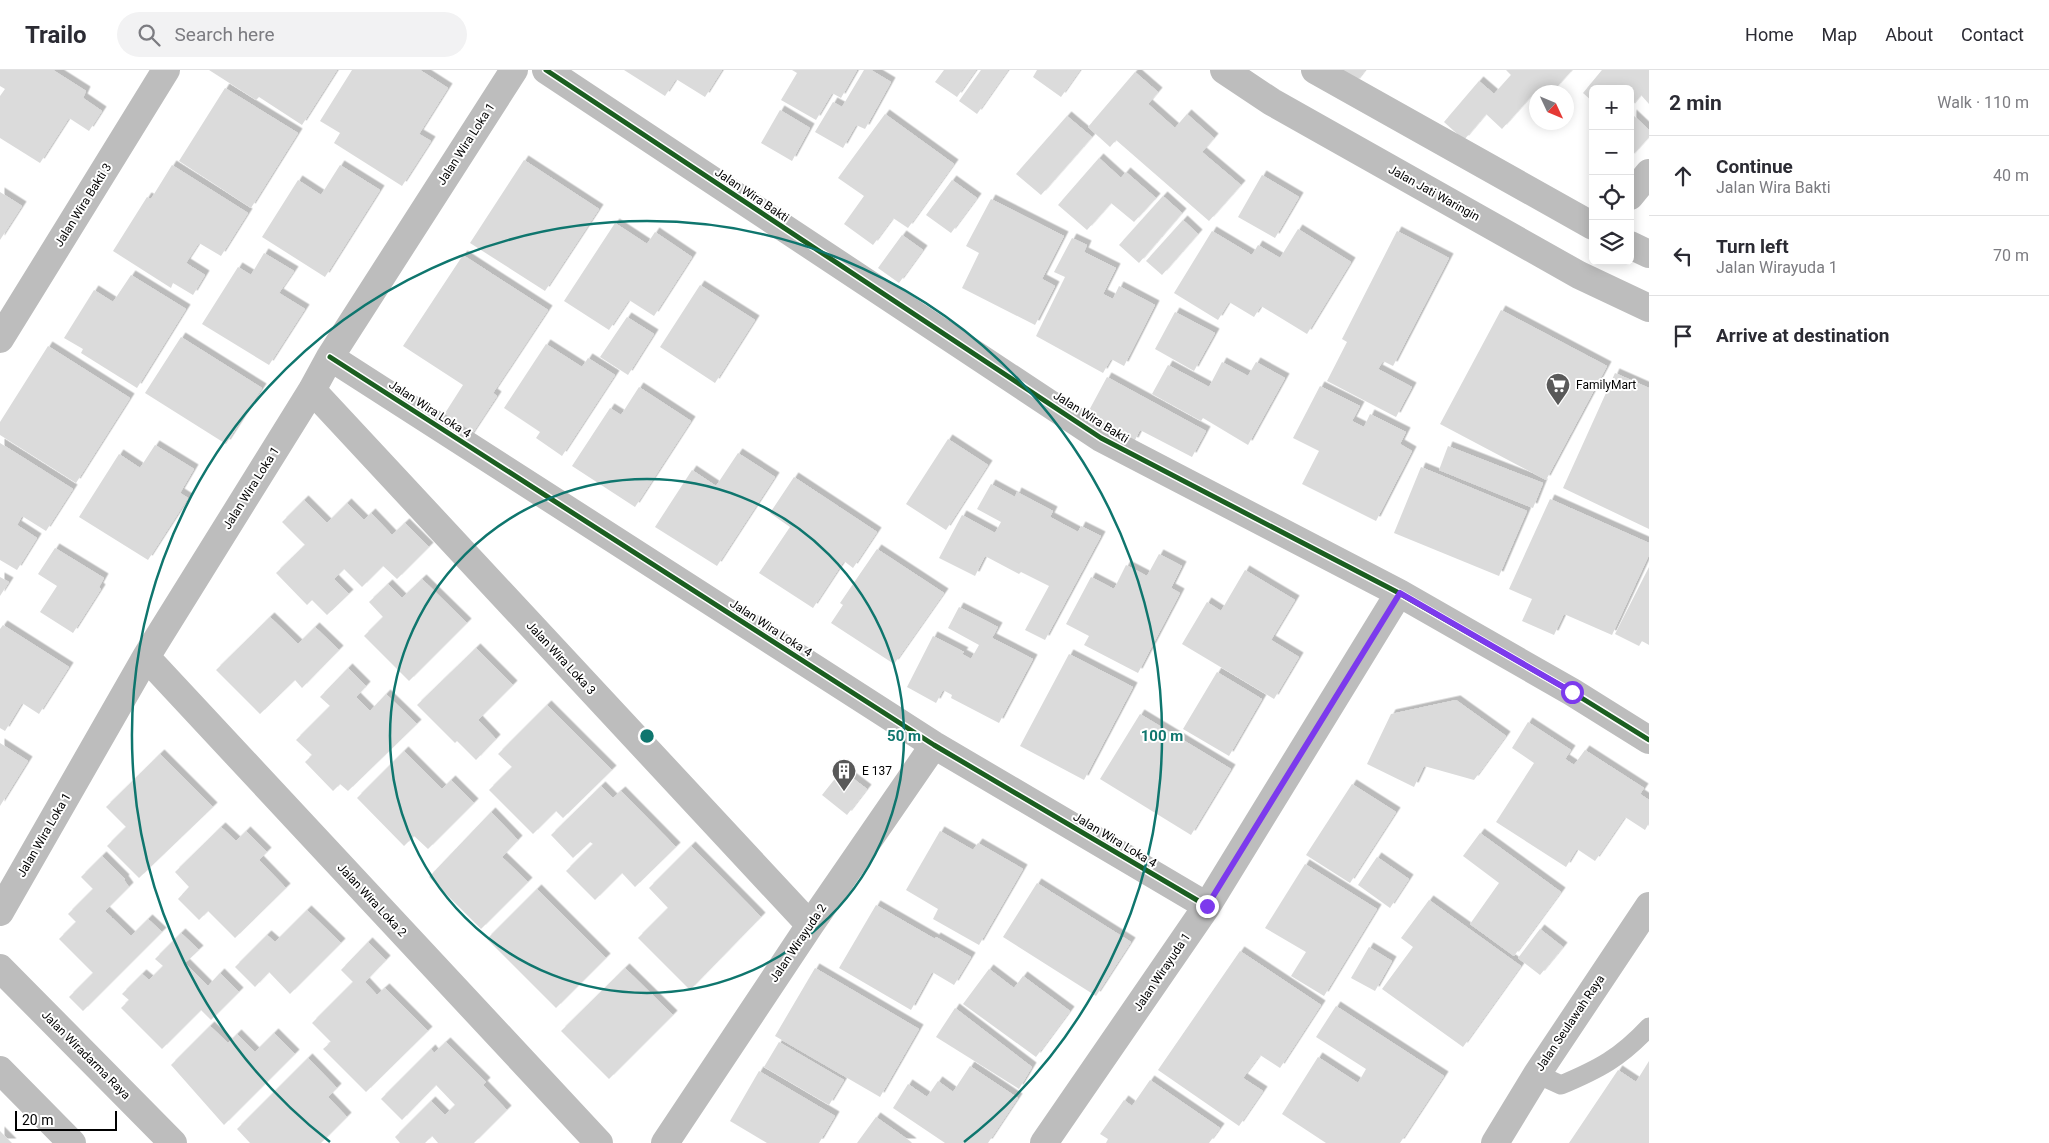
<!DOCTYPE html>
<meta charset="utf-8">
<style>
:root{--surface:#fff;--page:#f2f2f3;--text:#2b2b33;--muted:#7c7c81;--line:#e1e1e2}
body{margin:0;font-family:Roboto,sans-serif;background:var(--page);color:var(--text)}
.controls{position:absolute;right:15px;top:15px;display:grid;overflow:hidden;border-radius:8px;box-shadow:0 2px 12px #0003}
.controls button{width:45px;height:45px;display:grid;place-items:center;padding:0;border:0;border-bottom:1px solid var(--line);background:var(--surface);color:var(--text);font:25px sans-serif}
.compass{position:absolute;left:1529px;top:15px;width:45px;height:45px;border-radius:50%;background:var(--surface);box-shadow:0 2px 12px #0003;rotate:134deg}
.scale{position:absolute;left:15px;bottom:12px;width:102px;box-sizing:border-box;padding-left:5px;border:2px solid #000;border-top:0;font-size:14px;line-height:18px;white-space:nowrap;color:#000;-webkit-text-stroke:4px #fff;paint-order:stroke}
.stop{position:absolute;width:15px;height:15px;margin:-11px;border:4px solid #7c3aed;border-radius:50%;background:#fff}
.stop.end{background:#7c3aed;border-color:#fff;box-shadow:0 1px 5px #0008}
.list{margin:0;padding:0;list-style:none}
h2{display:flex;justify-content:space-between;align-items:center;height:65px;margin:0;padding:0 20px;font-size:21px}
h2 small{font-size:16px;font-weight:400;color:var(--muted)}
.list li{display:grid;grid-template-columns:32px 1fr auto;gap:15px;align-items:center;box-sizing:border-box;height:80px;padding:0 20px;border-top:1px solid var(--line)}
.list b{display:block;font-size:19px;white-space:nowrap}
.list p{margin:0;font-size:16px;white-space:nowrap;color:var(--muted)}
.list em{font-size:16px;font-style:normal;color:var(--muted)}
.icon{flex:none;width:28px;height:28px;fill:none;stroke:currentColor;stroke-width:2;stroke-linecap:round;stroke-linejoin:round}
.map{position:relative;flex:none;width:1649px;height:1073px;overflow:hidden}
header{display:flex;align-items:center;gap:30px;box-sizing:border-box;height:70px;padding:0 25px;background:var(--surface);border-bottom:1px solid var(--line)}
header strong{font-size:24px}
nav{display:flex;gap:28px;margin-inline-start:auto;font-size:18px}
.search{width:350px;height:45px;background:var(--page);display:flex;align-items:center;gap:12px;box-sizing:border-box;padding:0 18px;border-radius:28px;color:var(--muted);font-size:19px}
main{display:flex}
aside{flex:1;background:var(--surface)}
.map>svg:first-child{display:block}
</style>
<header>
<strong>Trailo</strong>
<div class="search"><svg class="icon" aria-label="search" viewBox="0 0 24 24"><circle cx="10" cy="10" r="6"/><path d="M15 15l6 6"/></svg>Search here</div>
<nav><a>Home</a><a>Map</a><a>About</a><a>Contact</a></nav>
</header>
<main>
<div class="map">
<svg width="1649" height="1073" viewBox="0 0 1649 1073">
<defs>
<filter id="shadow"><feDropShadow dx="4.5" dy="-4.5" stdDeviation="0" flood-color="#0004"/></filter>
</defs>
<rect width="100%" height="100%" fill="#fff"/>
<path fill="#dbdbdb" filter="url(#shadow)" d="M0,0H53L86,21L83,28L102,41L89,61L69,48L40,93L0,68V26L5,19L0,16Z
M209,0H337L302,55L259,27L256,30Z
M352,0H420L448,18L419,64L431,71L402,116L334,73L340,63L320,51Z
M624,0H722L705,27L676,9L665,26Z
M792,0H857L841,28L832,23L816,50L781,30L797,3Z
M864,0H871L891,12L865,59L856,55L843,78L815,62L833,32L842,37Z
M944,0H976L957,27L935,12Z
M981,0H1008L977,44L959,31Z
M1037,0H1080L1061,27L1033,7Z
M1338,0H1365L1355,13Z
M1506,0H1572L1552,22H1536V27L1533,24L1502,59L1486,44L1464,70L1444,52L1479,11L1494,24L1511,5Z
M1602,0H1649V34L1641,25L1630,38V19H1593V32L1583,23Z
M1135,2L1158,22L1148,34L1175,58L1187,44L1214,68L1202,82L1241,115L1209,151L1116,70L1110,77L1088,57Z
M225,18L298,63L251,138L179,91Z
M780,40L810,58L792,91L761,73Z
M885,44L954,94L908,158L893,148L873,175L844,154L864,126L838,108Z
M1632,44L1649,60V67L1630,88Z
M1067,46L1092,67L1041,125L1016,104Z
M1099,88L1121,108L1126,102L1156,128L1134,152L1111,133L1087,160L1058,135Z
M524,90L599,139L545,221L470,173Z
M172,95L248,143L221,186L199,173L186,193L205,205L193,225L173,213L171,218L113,181L147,127L151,129Z
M340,95L380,120L325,207L262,167L298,110L321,125Z
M1262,105L1299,127L1275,168L1238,147Z
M952,110L977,128L951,163L926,145Z
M0,122L22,136L0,170Z
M1163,126L1182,143L1139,193L1119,175Z
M991,129L1064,166L1042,209L1055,216L1035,255L962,218L979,183L966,176Z
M1183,150L1198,164L1162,205L1146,191Z
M615,153L647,174L655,162L692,187L654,246L629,230L609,260L564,231Z
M1298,159L1351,192L1307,264L1261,236L1254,247L1229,232L1218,250L1174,223L1212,161L1252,185L1258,175L1280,188Z
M1397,161L1449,188L1393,296L1383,291L1378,299L1412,317L1396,347L1327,311L1347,272L1342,269Z
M902,165L923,180L899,213L878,198Z
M1072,168L1087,175L1084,182L1116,198L1103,224L1113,229L1119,216L1155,235L1124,296L1111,289L1103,303L1036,266L1065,207L1054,202Z
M264,183L294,201L279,223L305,239L269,295L202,254L238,197L251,205Z
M463,185L548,240L493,323L497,326L468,370L440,351L463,315L403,276Z
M131,205L186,239L137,318L81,283L83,279L64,268L94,220L113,232Z
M700,215L755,250L715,313L660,277Z
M1501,240L1607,296L1546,410L1440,354Z
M1175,242L1215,263L1194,301L1155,279Z
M627,247L654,264L628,305L600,287Z
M181,267L262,318L226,374L145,323Z
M546,274L582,297L588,288L615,305L562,386L536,368L540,362L504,338Z
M48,276L130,328L76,413L0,365V352Z
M1222,292L1248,306L1256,292L1285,308L1248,375L1203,348L1201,351L1152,324L1168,295L1209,317Z
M1615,303L1649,318V459L1563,418Z
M1107,307L1206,361L1192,387L1140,360L1134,372L1086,346Z
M1320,316L1360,336L1352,351L1364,357L1370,344L1406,362L1400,374L1412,381L1376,451L1302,414L1319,381L1293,368Z
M639,317L691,351L635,437L572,396L610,338L621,345Z
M948,369L988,395L946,460L906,434Z
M0,373L73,419L46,461L22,446L17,455L37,468L17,500L0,490Z
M155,375L194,399L180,423L188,428L148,490L79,447L119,384L140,398Z
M1448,376L1543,413L1533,438L1439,400Z
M738,383L775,407L717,496L655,457L692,400L716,416Z
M1421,397L1527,441L1499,506L1394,463Z
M794,407L877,462L853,498L844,491L813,538L759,503L790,457L770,443Z
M991,414L1015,427L1017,422L1053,441L1050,447L1078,462L1081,456L1101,466L1045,570L1025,560L1049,516L1021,502L1019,504L985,486L975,506L939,488L962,445L995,463L1001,452L977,439Z
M1550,429L1649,473V485L1612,565L1564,544L1554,565L1522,551L1532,529L1509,519Z
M304,430L327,453L347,433L364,450L371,443L392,465L405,453L429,477L397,509L383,496L362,517L344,499L334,509L349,524L327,545L312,530L307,535L276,503L305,475L282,452Z
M55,478L104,508L99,517L101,519L73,563L40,542L57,516L38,504Z
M877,479L944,523L894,594L831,553L843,535L840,533Z
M1159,484L1182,496L1171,518L1180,523L1138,603L1084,575L1089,566L1066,554L1091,507L1114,519L1126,495L1147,506Z
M1649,497V575L1642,571L1639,576L1615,564Z
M1245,500L1295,530L1271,570L1299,587L1274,629L1182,574L1207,532L1221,541Z
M0,507L9,512L0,526Z
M422,509L467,553L409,611L364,566L383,547L369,532L388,514L402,528Z
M959,537L998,557L992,568L1033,589L999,653L951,628L952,625L943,620L936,633L907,617L933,566L964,582L962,584L971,589L979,575L948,558Z
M270,547L298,574L315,557L339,580L302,618L295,610L260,644L216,600Z
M3,555L69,597L39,644L22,633L5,661L0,658V559Z
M476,578L513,615L478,650L496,669L476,690L457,671L455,673L417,635Z
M1069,584L1133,617L1084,710L1020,676Z
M348,598L366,616L356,627L370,641L386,624L417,654L348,721L340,714L333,721L305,692L312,685L296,670L330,636L320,627Z
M1217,602L1262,629L1229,686L1183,659Z
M1456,630L1506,666L1474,710L1424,696L1414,717L1367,694L1391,644Z
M547,635L612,700L563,748L556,741L533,764L489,720L512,697L498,684Z
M1140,644L1231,699L1191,765L1100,709Z
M1528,652L1571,680L1565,689L1574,695L1585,680L1644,718L1640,724L1649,730V753L1645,760L1625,747L1595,791L1577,779L1566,797L1496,752L1534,693L1512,678Z
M0,673L28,691L0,736Z
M404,681L442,719L451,710L474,733L428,779L414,766L404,776L357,728Z
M160,684L213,737L139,808L107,776L126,757L106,737Z
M842,700L867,719L847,745L822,725Z
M1352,714L1396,742L1350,813L1306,785Z
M601,716L613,728L621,721L676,777L635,817L622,803L595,830L566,801L593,774L590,772L573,788L551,765Z
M491,742L518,770L502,787L528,812L481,859L429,807Z
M221,757L236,771L246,761L267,782L259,790L286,818L235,868L208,841L199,850L178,829L189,817L175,802Z
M940,761L973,780L978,773L1023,799L979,875L933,849L938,839L906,820Z
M1480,763L1561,822L1514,886L1470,854L1499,813L1463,786Z
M691,776L761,847L690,920L638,868L668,838L649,818Z
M102,786L125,809L124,810L129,817L105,841L131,866L148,849L162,862L83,941L69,927L93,903L59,869L76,852L68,844L93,819L81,807Z
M1377,787L1409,809L1390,838L1358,815Z
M1305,794L1377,839L1324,926L1291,906L1306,882L1265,858Z
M1037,813L1131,872L1096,926L1003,867Z
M537,819L606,888L556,938L487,869Z
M1429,830L1521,896L1463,977L1382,919L1413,877L1401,868Z
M876,835L935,869L936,867L971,887L954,915L932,902L911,940L839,898Z
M307,840L341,873L290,924L269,902L255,917L235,897L267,865L275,872Z
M1540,859L1563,877L1540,905L1518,888Z
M181,863L199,880L185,893L208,916L220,903L239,922L211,950L201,940L162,979L121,938L129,930L122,924L142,904L149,910L163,896L155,889Z
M368,872L386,890L365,912L377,925L385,918L428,961L366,1022L323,979L331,972L312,953L353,912L341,900Z
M1369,877L1392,891L1375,921L1351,908Z
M1240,881L1321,935L1280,998L1260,985L1243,1008L1263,1021L1239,1056L1158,1000Z
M625,898L673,945L609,1009L561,961Z
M815,898L919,959L880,1027L775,966Z
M989,899L1014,918L1023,906L1070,941L1036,987L963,934Z
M1336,936L1444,1006L1400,1073H1326L1282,1044L1318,987L1358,1013L1366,999L1316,967Z
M955,938L1032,997L1019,1019L936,967Z
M210,956L228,973L237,964L255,982L274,963L295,984L224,1055L171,995Z
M446,972L486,1012L483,1015L507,1040L474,1073H438L432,1066L425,1073H400L395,1067L431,1031L445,1045L455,1035L436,1015L402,1050L381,1029L431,979L434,983Z
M779,972L844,1010L829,1035L764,997Z
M308,988L337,1018L328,1027L347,1047L321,1073H250L237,1059Z
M1649,991V1073H1569L1618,1000L1636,1012Z
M970,996L1018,1028L988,1073H945L893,1038L908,1014L927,1027L938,1011L953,1022Z
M759,1001L835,1046L819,1073H767L730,1051Z
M1150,1010L1220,1058L1209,1073H1106L1108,1069L1100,1064L1124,1030L1132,1036Z
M876,1047L910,1071L912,1073H857Z
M0,1061L12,1073H0Z"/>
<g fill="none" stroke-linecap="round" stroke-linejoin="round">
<path stroke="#bdbdbd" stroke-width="19" d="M1537,1004L1561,1015C1599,999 1620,988 1649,957"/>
<path stroke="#bdbdbd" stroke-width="28" d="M546,0L1101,368L1399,523L1572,622L1649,670
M1630,126L1649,103
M0,269L166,0
M330,287L934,675L1207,836
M312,320L810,855
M146,587L599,1073
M0,842L146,587L312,320L330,287L514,0
M0,898L173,1073
M0,1000L72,1073
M665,1073L810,855L934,675
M1044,1073L1207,836L1399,523
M1495,1073L1537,1004L1649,836"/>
<path stroke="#bdbdbd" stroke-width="28" d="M1224,0L1272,32L1579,205L1649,238
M1315,0L1593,156
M1630,175L1649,184"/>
<defs>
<path id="cycleway" d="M546,0L1101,368L1399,523L1572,622L1649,670
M330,287L934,675L1207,836"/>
</defs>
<use href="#cycleway" stroke="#fff" stroke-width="8"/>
<use href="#cycleway" stroke="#1b5e20" stroke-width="5"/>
</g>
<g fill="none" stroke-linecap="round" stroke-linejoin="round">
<path stroke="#7c3aed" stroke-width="6" d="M1207,836L1400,523L1572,622"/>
</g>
<g fill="none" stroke="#0f766e" stroke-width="2.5">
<circle cx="647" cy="666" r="257"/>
<path d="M330 1072A515 515 0 1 1 964 1072"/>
</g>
<defs>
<symbol id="supermarket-pin" viewBox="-11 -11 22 30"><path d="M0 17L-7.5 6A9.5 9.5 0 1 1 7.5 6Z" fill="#595959" stroke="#fff"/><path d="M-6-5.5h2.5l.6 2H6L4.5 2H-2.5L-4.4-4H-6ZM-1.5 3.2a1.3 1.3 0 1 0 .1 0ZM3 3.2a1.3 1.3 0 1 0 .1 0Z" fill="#fff"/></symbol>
<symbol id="building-pin" viewBox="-11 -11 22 30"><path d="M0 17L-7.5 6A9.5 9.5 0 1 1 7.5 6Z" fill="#595959" stroke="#fff"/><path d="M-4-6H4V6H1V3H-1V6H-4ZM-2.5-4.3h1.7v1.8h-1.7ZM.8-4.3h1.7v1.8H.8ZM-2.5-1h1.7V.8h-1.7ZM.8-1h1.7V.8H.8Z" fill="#fff"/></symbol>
</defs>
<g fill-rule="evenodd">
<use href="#supermarket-pin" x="1544" y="301" width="28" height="38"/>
<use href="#building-pin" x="830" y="687" width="28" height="38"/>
</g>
<g text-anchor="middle" stroke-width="4" stroke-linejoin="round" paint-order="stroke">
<g font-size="12" fill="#000" stroke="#fff">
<text transform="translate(466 74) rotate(-57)" y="4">Jalan Wira Loka 1</text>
<text transform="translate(1434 123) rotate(29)" y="4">Jalan Jati Waringin</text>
<text transform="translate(752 125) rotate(34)" y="4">Jalan Wira Bakti</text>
<text transform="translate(83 135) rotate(-58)" y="4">Jalan Wira Bakti 3</text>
<text transform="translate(430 339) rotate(33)" y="4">Jalan Wira Loka 4</text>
<text transform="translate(1091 347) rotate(32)" y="4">Jalan Wira Bakti</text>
<text transform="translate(251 418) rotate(-58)" y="4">Jalan Wira Loka 1</text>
<text transform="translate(771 558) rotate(33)" y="4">Jalan Wira Loka 4</text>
<text transform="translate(561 588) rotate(47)" y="4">Jalan Wira Loka 3</text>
<text transform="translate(44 765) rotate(-60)" y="4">Jalan Wira Loka 1</text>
<text transform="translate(1115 770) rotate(31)" y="4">Jalan Wira Loka 4</text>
<text transform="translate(372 830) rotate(47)" y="4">Jalan Wira Loka 2</text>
<text transform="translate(798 873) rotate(-56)" y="4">Jalan Wirayuda 2</text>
<text transform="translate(1162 902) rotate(-56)" y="4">Jalan Wirayuda 1</text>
<text transform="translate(1570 953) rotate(-56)" y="4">Jalan Seulawah Raya</text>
<text transform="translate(86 985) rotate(45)" y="4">Jalan Wiradarma Raya</text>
</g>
<g font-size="12" fill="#000" stroke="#fff" text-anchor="start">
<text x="1576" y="319">FamilyMart</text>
<text x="862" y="705">E 137</text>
</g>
</g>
<circle cx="647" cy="666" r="8" fill="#0f766e" stroke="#fff" stroke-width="2.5"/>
<g font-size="15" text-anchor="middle" font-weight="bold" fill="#0f766e" stroke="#fff" stroke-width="4" stroke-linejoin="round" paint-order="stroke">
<text x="904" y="671">50 m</text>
<text x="1162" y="671">100 m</text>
</g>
</svg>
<div class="controls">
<button>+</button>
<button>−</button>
<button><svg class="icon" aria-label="locate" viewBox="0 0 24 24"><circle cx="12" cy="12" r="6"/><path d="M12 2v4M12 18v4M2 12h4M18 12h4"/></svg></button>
<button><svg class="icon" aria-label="layers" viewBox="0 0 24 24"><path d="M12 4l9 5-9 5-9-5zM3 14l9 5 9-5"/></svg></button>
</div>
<svg class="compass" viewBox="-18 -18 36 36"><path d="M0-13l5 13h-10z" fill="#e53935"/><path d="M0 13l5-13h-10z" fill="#7c7c81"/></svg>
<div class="scale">20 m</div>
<div class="stop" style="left:1572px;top:622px"></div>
<div class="stop end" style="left:1207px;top:836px"></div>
</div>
<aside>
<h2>2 min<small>Walk · 110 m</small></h2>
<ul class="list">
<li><svg class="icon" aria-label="ahead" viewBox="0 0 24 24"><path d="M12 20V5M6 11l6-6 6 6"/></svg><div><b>Continue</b><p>Jalan Wira Bakti</p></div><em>40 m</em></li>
<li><svg class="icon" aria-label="left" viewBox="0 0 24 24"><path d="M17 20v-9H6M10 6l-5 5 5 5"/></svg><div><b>Turn left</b><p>Jalan Wirayuda 1</p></div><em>70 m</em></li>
<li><svg class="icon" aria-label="arrive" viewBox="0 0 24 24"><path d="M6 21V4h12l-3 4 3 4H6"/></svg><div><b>Arrive at destination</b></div></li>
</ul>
</aside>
</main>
